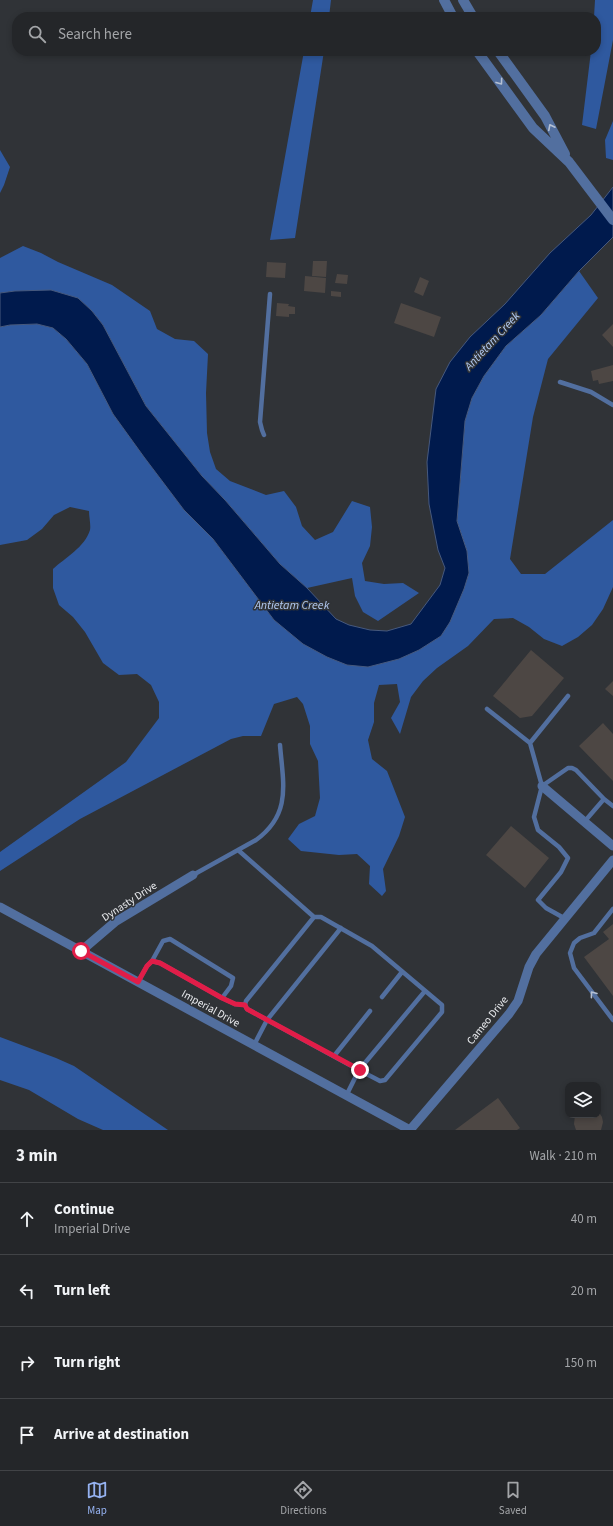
<!DOCTYPE html>
<meta charset="utf-8">
<style>
:root{--surface:#242629;--page:#303235;--text:#f1f3f6;--muted:#a3a5a8;--line:#414346;--accent:#95b2f1}
body{margin:0;font-family:"Source Sans 3",sans-serif;background:var(--page);color:var(--text)}
.controls{position:absolute;right:12px;bottom:12px;display:grid;overflow:hidden;border-radius:8px;box-shadow:0 2px 6px #0003}
.controls button{width:36px;height:36px;display:grid;place-items:center;padding:0;border:0;border-bottom:1px solid var(--line);background:var(--surface);color:var(--text);font:20px sans-serif}
.stop{position:absolute;width:12px;height:12px;margin:-9px;border:3px solid #e11d48;border-radius:50%;background:#fff}
.stop.end{background:#e11d48;border-color:#fff;box-shadow:0 1px 4px #0008}
.list{margin:0;padding:0;list-style:none}
h2{display:flex;justify-content:space-between;align-items:center;height:52px;margin:0;padding:0 16px;font-size:17px}
h2 small{font-size:13px;font-weight:400;color:var(--muted)}
.list li{display:grid;grid-template-columns:26px 1fr auto;gap:12px;align-items:center;box-sizing:border-box;height:72px;padding:0 16px;border-top:1px solid var(--line)}
.list b{display:block;font-size:15px;white-space:nowrap}
.list p{margin:0;font-size:13px;white-space:nowrap;color:var(--muted)}
.list em{font-size:13px;font-style:normal;color:var(--muted)}
.icon{flex:none;width:22px;height:22px;fill:none;stroke:currentColor;stroke-width:2;stroke-linecap:round;stroke-linejoin:round}
.map{position:relative;flex:none;width:613px;height:1130px;overflow:hidden}
.search{position:absolute;background:var(--surface);box-shadow:0 2px 6px #0003;left:12px;right:12px;top:12px;height:44px;display:flex;align-items:center;gap:10px;box-sizing:border-box;padding:0 14px;border-radius:16px;color:var(--muted);font-size:15px}
.sheet{height:340px;background:var(--surface)}
nav{display:flex;justify-content:space-around;align-items:center;box-sizing:border-box;height:56px;border-top:1px solid var(--line);background:var(--surface);font-size:11px;color:var(--muted)}
nav a{display:grid;justify-items:center;gap:2px}
nav .on{color:var(--accent)}
.map>svg:first-child{display:block}
</style>
<div class="map">
<svg width="613" height="1130" viewBox="0 0 613 1130">
<rect width="100%" height="100%" fill="#303337"/>
<path fill="#2f599f" d="M313,0H331L329,17H310Z
M595,0H613V40L596,129L582,125L591,51H596V17H594Z
M304,51H324L295,238L270,240Z
M613,121V160L606,158L605,140Z
M0,150L10,167L4,185L0,193Z
M23,246L41,253L58,262L112,285L150,311L157,329L175,339L194,341L208,354L206,393L207,433L210,452L216,469L230,481L266,495L284,491L296,507L302,526L315,540L333,532L352,501L370,507L372,527L370,546L362,563L365,581L384,584L403,583L419,593L378,621L363,612L355,596L352,578L307,588L280,564L225,500L202,476L146,406L103,325L92,311L78,298L15,291L0,293V258Z
M579,271L598,298L548,359L533,417L510,559L521,574H545L613,520V587L603,609L592,625L578,637L562,646L544,639L529,627L513,618L494,619L468,646L437,668L423,681L411,697L400,734L391,718L400,702L397,684L379,685L374,703V722L368,740L372,759L387,771L405,817L399,836L383,869L386,891L382,896L369,884L370,866L357,854L339,855L301,851L288,839L299,824L315,816L320,798L318,761L310,744V726L303,704L297,697L274,704L261,736H243L231,739L80,819L0,871V852L126,762L159,718V702L151,685L137,674L119,675L103,663L85,632L73,617L59,605L53,588V569C65,558 85,547 90,530C91,525 89,517 89,511L70,507L54,515L42,529L27,540L0,545V327L10,325L37,324L53,328L66,339L87,364L113,414L184,510L213,539L274,620L399,659L467,551L457,521L465,421L472,398L484,376L506,346L541,315Z
M0,1037L56,1058L74,1066L168,1130H103L78,1119L29,1090L0,1080Z"/>
<path fill="#001a4d" stroke="#46597e" d="M613,187V237L579,271L541,315L506,346L484,376L472,398L465,421L457,521L467,551L469,573L464,589L450,622L441,636L419,650L399,659L368,667L347,665L327,657L303,644L274,620L213,539L184,510L144,457L113,414L87,364L66,339L53,328L37,324L10,325L0,327V293L15,291L51,290L78,298L92,311L103,325L146,406L202,476L225,500L280,564L307,588L336,619L349,625L370,630L387,631L411,624L440,585L445,568L438,550L429,504L427,462L436,389L450,362L470,337L505,304L550,253L591,215Z"/>
<path fill="#4d4744" d="M313,261H327L326,277L312,276Z
M267,262L286,263L285,278L266,277Z
M337,274L348,275L347,284L335,283Z
M305,276L326,278L325,293L304,291Z
M420,277L429,281L423,296L414,292Z
M331,291L341,292V297L331,296Z
M277,303L289,304L288,306L295,307V314H289V317L276,316Z
M401,303L441,317L434,337L394,323Z
M613,324V347L602,335Z
M613,365V381L599,384L598,380L593,381L591,371Z
M531,650L564,678L532,716L520,718L493,696Z
M613,681V696L605,689Z
M603,723L613,734V781L579,746Z
M511,826L549,858L525,888L486,855Z
M613,924V996L584,957L609,939L603,932Z
M498,1098L520,1128L517,1130H455Z
M598,1111L602,1117L603,1122L601,1130H576L574,1124L575,1115H598Z"/>
<g fill="none" stroke-linecap="round" stroke-linejoin="round">
<path stroke="#526f9f" stroke-width="4.5" d="M560,382L591,392L613,405
M264,435L262,430L260,422L270,294
M487,709L530,743
M542,786L568,768H572L576,770L604,799L585,821
M604,799L613,806
M238,850L314,917
M193,875L256,840C292,814 283,783 280,745
M613,909L594,933L580,938L574,943L570,953L574,968L613,1020
M564,918L546,908L538,900L561,872L568,858L559,847L538,830L534,817L542,786L530,743L568,696
M152,961L163,941L170,939L233,978L231,986L222,998
M138,982L147,966L152,961L160,963L222,998L235,1004L245,1005
M382,997L402,972
M254,1045L267,1020L341,928
M334,1056L370,1011
M346,1096L359,1070L380,1081L385,1080L442,1012V1005L372,946L321,917H314L246,1001L245,1005L247,1009L359,1070L425,991"/>
<path stroke="#526f9f" stroke-width="9" d="M542,786L613,846
M0,907L410,1130L509,1014L518,1001L529,967L536,954L613,860
M81,951L115,922L193,875"/>
<path stroke="#526f9f" stroke-width="10" d="M444,0L453,17
M463,0L473,17
M477,51L533,128L569,162L613,220
M498,51L545,116L565,154"/>
</g>
<defs><path id="oneway-chevron" d="M-2-3.5L2.5 0L-2 3.5" fill="none" stroke-width="1.6" stroke-linecap="round" stroke-linejoin="round"/></defs>
<g stroke="#b5c0d3">
<use href="#oneway-chevron" transform="translate(500 82) rotate(54)"/>
<use href="#oneway-chevron" transform="translate(551 127) rotate(-117)"/>
<use href="#oneway-chevron" transform="translate(593 994) rotate(-127)"/>
</g>
<g fill="none" stroke-linecap="round" stroke-linejoin="round">
<path stroke="#e11d48" stroke-width="5" d="M81,951L138,982L147,966L152,961L160,963L222,998L235,1004L245,1005L247,1009L360,1070"/>
</g>
<g text-anchor="middle" stroke-width="3" stroke-linejoin="round" paint-order="stroke">
<g font-size="11" fill="#eaecef" stroke="#303337">
<text transform="translate(129 901) rotate(-33)" y="4">Dynasty Drive</text>
<text transform="translate(211 1008) rotate(29)" y="4">Imperial Drive</text>
<text transform="translate(487 1020) rotate(-51)" y="4">Cameo Drive</text>
</g>
<g font-size="12" font-style="italic" fill="#b2caf2" stroke="#303337">
<text transform="translate(492 341) rotate(-47)" y="4">Antietam Creek</text>
<text x="292" y="609">Antietam Creek</text>
</g>
</g>
</svg>
<div class="controls">
<button><svg class="icon" aria-label="layers" viewBox="0 0 24 24"><path d="M12 4l9 5-9 5-9-5zM3 14l9 5 9-5"/></svg></button>
</div>
<div class="stop" style="left:81px;top:951px"></div>
<div class="stop end" style="left:360px;top:1070px"></div>
<div class="search"><svg class="icon" aria-label="search" viewBox="0 0 24 24"><circle cx="10" cy="10" r="6"/><path d="M15 15l6 6"/></svg>Search here</div>
</div>
<section class="sheet">
<h2>3 min<small>Walk · 210 m</small></h2>
<ul class="list">
<li><svg class="icon" aria-label="ahead" viewBox="0 0 24 24"><path d="M12 20V5M6 11l6-6 6 6"/></svg><div><b>Continue</b><p>Imperial Drive</p></div><em>40 m</em></li>
<li><svg class="icon" aria-label="left" viewBox="0 0 24 24"><path d="M17 20v-9H6M10 6l-5 5 5 5"/></svg><div><b>Turn left</b></div><em>20 m</em></li>
<li><svg class="icon" aria-label="right" viewBox="0 0 24 24"><path d="M7 20v-9h11M14 6l5 5-5 5"/></svg><div><b>Turn right</b></div><em>150 m</em></li>
<li><svg class="icon" aria-label="arrive" viewBox="0 0 24 24"><path d="M6 21V4h12l-3 4 3 4H6"/></svg><div><b>Arrive at destination</b></div></li>
</ul>
</section>
<nav>
<a class="on"><svg class="icon" aria-label="map" viewBox="0 0 24 24"><path d="M3 6l6-2 6 2 6-2v14l-6 2-6-2-6 2zM9 4v14M15 6v14"/></svg>Map</a>
<a><svg class="icon" aria-label="directions" viewBox="0 0 24 24"><path d="M12 3l9 9-9 9-9-9zM9 14v-3h6M13 9l2 2-2 2"/></svg>Directions</a>
<a><svg class="icon" aria-label="saved" viewBox="0 0 24 24"><path d="M7 4h10v16l-5-4-5 4z"/></svg>Saved</a>
</nav>
